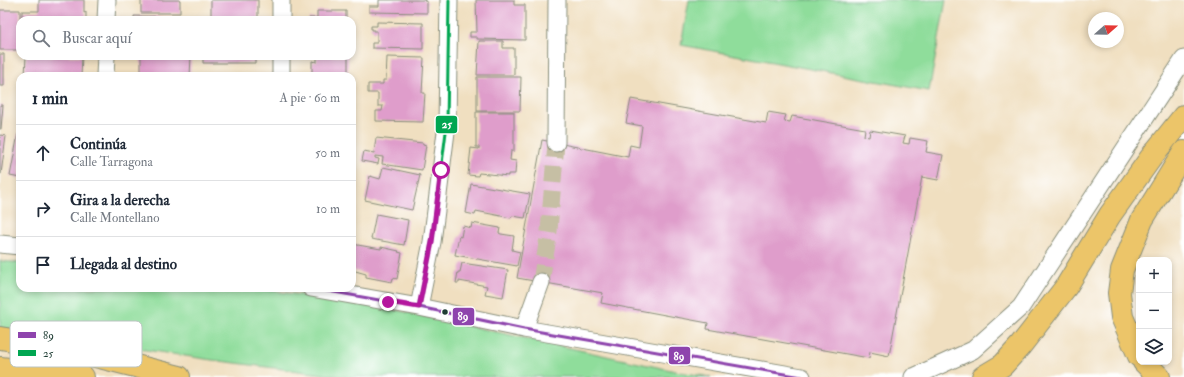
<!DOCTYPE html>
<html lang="es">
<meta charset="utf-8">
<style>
:root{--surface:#fff;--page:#f2f2f3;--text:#1f2937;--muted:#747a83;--line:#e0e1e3}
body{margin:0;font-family:"IM FELL Double Pica",serif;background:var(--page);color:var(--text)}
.controls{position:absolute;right:12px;bottom:12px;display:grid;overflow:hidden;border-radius:8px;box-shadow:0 2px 6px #0003}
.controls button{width:36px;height:36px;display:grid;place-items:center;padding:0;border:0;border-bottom:1px solid var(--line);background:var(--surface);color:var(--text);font:20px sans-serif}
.compass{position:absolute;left:1088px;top:12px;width:36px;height:36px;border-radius:50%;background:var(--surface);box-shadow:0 2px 6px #0003;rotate:70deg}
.stop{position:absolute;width:12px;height:12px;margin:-9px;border:3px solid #b5179e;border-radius:50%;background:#fff}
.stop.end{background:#b5179e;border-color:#fff;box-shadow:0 1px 4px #0008}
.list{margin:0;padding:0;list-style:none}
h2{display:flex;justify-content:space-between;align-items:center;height:52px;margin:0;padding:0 16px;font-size:17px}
h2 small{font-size:13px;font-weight:400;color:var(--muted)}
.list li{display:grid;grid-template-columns:26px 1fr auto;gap:12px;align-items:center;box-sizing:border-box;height:56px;padding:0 16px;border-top:1px solid var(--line)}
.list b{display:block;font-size:15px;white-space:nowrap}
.list p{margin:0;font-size:13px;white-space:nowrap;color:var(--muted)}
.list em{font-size:13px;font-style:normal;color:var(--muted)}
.icon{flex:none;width:22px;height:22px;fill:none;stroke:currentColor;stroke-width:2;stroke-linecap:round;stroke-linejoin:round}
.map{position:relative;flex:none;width:1184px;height:377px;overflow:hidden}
.search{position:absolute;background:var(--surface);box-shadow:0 2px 6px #0003;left:16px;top:16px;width:340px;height:44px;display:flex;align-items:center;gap:10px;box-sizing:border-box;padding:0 14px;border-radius:12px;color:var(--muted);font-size:15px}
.panel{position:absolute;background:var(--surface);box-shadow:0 2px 6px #0003;left:16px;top:72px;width:340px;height:220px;border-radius:12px}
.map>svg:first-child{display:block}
</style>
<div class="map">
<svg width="1184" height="377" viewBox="0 0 1184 377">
<rect width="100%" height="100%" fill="#fff"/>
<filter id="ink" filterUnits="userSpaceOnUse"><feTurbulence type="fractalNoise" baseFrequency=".025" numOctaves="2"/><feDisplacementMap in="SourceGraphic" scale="8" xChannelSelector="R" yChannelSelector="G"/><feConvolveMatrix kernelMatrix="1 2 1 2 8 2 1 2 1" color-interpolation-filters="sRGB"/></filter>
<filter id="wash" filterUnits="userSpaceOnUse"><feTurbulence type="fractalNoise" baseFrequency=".012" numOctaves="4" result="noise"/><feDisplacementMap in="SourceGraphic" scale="16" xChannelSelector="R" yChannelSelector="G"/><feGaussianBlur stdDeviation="0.9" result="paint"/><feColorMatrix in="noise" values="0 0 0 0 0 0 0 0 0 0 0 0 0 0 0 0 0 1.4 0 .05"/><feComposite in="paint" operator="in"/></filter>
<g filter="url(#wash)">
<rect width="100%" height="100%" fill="#f0dfc0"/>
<path fill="#8fdd9b" stroke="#578d68" d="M689,0H946L929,91L681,45Z
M0,261L20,263V288H253L377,306L680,372L711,377H345L212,360L0,328Z"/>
<g id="blocks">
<path fill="#df9dcb" d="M39,0H84V13L86,12V20H22V11H39Z
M141,0H180V13H141Z
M211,0H258V20H211Z
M379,0H425L424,1H427V13L369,12V6H379Z
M476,0H514V5H525V40L477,39V37H470V32H477Z
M0,10H20V50H0Z
M317,11H346V20H309V18H317Z
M134,16L180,17V20H134Z
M377,22L423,23V49L372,48V43H377V31H373V29H371V26H377Z
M479,41H503V48H514V75H477Z
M0,54H4V86H0Z
M26,56H82L81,76H25Z
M141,56H191L190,76H141Z
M203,56H255V63H203Z
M317,56H348V76H331V73H319V75H312V61L317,62Z
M387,57L424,58L422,93H425L423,122L376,121V111H382L383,106H378V93H368V84H383V80H386Z
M477,77H521L520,111H477Z
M631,99L766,123L768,112L786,115L784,121L790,122L792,116L865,129L864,136L869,137L870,130L905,136L903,143L909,144L910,138L928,141L926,152L943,155L938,180L922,177L889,356L870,352L869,358L707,329L708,323L601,303L603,293L517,278L542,140L628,157L630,145L639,147L642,126L626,123Z
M0,105H3L1,129H0Z
M476,112H514V151H511L510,160L516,161L515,174H508V176L479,173L478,176L468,175L471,148L479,149V147H476Z
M18,134H20V178L10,176Z
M0,135L6,136L1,174H0Z
M376,138L423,143V144L426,145L422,170L382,164L383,157L375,156V158L379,159L378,164L362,161L364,151L374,153Z
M383,167L420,175L412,210L365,200L370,176L380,179Z
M471,184L530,194L525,218L512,216L511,218L476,211L475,215L466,213Z
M376,214L408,220L404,245L371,239Z
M472,223L500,228L499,233L501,234L514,236L512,250L520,252L517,266L455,255L459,236L461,237L463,226L471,228Z
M352,244L381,249V247L399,251L398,252L402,253L397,279L393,278L392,282L366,277V274L352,270L354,256H352Z
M462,263L508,270L503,297L485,294L487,286L459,281V283H456L458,272H460Z"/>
</g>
</g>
<g filter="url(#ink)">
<use href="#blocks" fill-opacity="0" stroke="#888e7a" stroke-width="1"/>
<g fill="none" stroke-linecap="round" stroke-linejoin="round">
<path stroke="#c6bfa4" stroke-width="17" stroke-dasharray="17 8" stroke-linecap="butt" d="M541,282L549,231L556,143"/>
<defs>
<path id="street" d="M106,20L107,0
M281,20V0
M105,76L106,56
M281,76V56
M556,143L557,0
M0,244L20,246
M311,288L419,307L524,329L802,377
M419,307L432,242L447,124L449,0
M524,329L541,282
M913,377L916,376L973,350L1021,307L1184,59"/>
<path id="primary" d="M1155,152L1184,116"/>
<path id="highway" d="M0,338L68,349L179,377
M1139,356L1122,317L1119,293L1122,270L1142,220L1184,152
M1144,362L1159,377
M0,368L83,377
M983,377L1003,365L1021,345L1066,287L1110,215L1155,152"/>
</defs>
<use href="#street" stroke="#888e7a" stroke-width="19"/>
<use href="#primary" stroke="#888e7a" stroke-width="24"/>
<use href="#highway" stroke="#888e7a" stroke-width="24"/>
<use href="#street" stroke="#fff" stroke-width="17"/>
<use href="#primary" stroke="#ecc569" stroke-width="22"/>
<use href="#highway" stroke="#ecc569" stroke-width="22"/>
<defs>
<path id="bus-1" d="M311,288L419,307L524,329L802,377"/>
<path id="bus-2" d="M419,307L432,242L447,124L449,0"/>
</defs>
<use href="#bus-1" stroke="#fff" stroke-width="6"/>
<use href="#bus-2" stroke="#fff" stroke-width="6"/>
<use href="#bus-1" stroke="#8e44ad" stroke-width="3"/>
<use href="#bus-2" stroke="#00a651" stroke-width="3"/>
</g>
</g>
<g fill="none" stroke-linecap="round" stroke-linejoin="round" filter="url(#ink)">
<path stroke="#b5179e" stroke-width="5" d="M388,302L419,307L432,242L441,170"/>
</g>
<circle fill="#1f3d34" stroke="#fff" stroke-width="1.5" cx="445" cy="312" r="3.5"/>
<rect x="10" y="321" width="132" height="46" rx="6" fill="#fff" stroke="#bcc5c2" stroke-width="1"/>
<rect x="18" y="332" width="18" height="6" fill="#8e44ad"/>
<rect x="18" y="350" width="18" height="6" fill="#00a651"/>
<g font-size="11" fill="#1f3d34">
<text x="43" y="339">89</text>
<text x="43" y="357">25</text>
</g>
<g stroke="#fff" stroke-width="1.5">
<rect x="435" y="115" width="23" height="19" rx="4" fill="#00a651"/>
<rect x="452" y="307" width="23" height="19" rx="4" fill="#8e44ad"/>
<rect x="668" y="346" width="23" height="19" rx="4" fill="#8e44ad"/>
</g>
<g font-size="11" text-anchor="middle" font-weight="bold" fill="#fff">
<text x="447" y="128">25</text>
<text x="463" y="320">89</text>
<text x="679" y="360">89</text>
</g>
</svg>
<div class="controls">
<button>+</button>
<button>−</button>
<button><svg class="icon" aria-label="layers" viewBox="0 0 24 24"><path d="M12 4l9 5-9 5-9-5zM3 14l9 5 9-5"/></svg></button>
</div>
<svg class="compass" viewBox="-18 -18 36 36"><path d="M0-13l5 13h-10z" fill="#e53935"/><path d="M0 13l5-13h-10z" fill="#747a83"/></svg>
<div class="stop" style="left:441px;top:170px"></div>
<div class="stop end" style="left:388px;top:302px"></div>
<div class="search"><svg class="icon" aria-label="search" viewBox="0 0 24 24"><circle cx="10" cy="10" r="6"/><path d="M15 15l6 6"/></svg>Buscar aquí</div>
<section class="panel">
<h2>1 min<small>A pie · 60 m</small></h2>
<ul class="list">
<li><svg class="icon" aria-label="ahead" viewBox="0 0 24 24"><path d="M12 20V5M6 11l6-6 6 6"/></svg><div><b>Continúa</b><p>Calle Tarragona</p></div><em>50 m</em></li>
<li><svg class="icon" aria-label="right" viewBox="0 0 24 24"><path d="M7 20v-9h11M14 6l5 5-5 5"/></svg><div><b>Gira a la derecha</b><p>Calle Montellano</p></div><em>10 m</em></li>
<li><svg class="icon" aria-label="arrive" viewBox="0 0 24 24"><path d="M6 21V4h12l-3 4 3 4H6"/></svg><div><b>Llegada al destino</b></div></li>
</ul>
</section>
</div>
